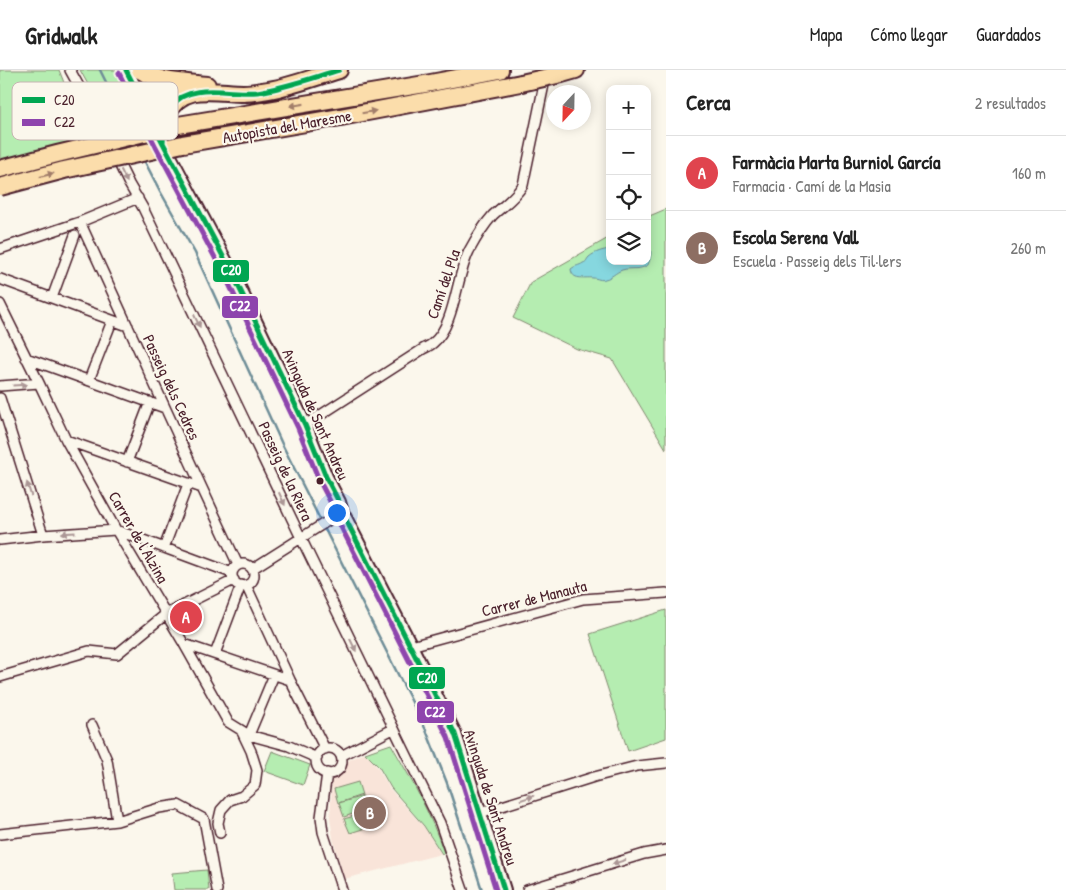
<!DOCTYPE html>
<html lang="es">
<meta charset="utf-8">
<style>
:root{--surface:#fff;--page:#f6f6f6;--text:#222;--muted:#767676;--line:#e0e0e0;--accent:#1f6fb2}
body{margin:0;font-family:"Patrick Hand",sans-serif;background:var(--page);color:var(--text)}
.controls{position:absolute;right:15px;top:15px;display:grid;overflow:hidden;border-radius:10px;box-shadow:0 2px 12px #0003}
.controls button{width:45px;height:45px;display:grid;place-items:center;padding:0;border:0;border-bottom:1px solid var(--line);background:var(--surface);color:var(--text);font:25px sans-serif}
.compass{position:absolute;left:546px;top:15px;width:45px;height:45px;border-radius:50%;background:var(--surface);box-shadow:0 2px 12px #0003;rotate:202deg}
.you{position:absolute;left:336px;top:442px;width:18px;height:18px;margin:-12px;border:4px solid #fff;border-radius:50%;background:#1a73e8;box-shadow:0 0 0 8px #1a73e833}
.badge{display:grid;place-items:center;width:32px;height:32px;border-radius:50%;background:var(--accent);color:#fff;font-size:16px;font-weight:700}
.pin{position:absolute;translate:-50% -50%;border:2px solid #fff;box-shadow:0 1px 5px #0006}
.list{margin:0;padding:0;list-style:none}
h2{display:flex;justify-content:space-between;align-items:center;height:65px;margin:0;padding:0 20px;font-size:21px}
h2 small{font-size:16px;font-weight:400;color:var(--muted)}
.list li{display:grid;grid-template-columns:32px 1fr auto;gap:15px;align-items:center;box-sizing:border-box;height:75px;padding:0 20px;border-top:1px solid var(--line)}
.list b{display:block;font-size:19px;white-space:nowrap}
.list p{margin:0;font-size:16px;white-space:nowrap;color:var(--muted)}
.list em{font-size:16px;font-style:normal;color:var(--muted)}
.icon{flex:none;width:28px;height:28px;fill:none;stroke:currentColor;stroke-width:2;stroke-linecap:round;stroke-linejoin:round}
.map{position:relative;flex:none;width:666px;height:820px;overflow:hidden}
header{display:flex;align-items:center;gap:30px;box-sizing:border-box;height:70px;padding:0 25px;background:var(--surface);border-bottom:1px solid var(--line)}
header strong{font-size:24px}
nav{display:flex;gap:28px;margin-inline-start:auto;font-size:18px}
main{display:flex}
aside{flex:1;background:var(--surface)}
.map>svg:first-child{display:block}
</style>
<header>
<strong>Gridwalk</strong>
<nav><a>Mapa</a><a>Cómo llegar</a><a>Guardados</a></nav>
</header>
<main>
<div class="map">
<svg width="666" height="820" viewBox="0 0 666 820">
<rect width="100%" height="100%" fill="#fbf7ec"/>
<filter id="ink" filterUnits="userSpaceOnUse"><feTurbulence type="fractalNoise" baseFrequency=".02" numOctaves="2"/><feDisplacementMap in="SourceGraphic" scale="10" xChannelSelector="R" yChannelSelector="G"/><feConvolveMatrix kernelMatrix="1 2 1 2 8 2 1 2 1" color-interpolation-filters="sRGB"/></filter>
<g filter="url(#ink)">
<path fill="#f9e4d9" d="M365,683L378,698L390,719L424,757L441,784L344,809L333,769L330,747L332,709L340,706L349,690Z"/>
<path fill="#b5edb1" stroke="#80866e" d="M0,0H59L63,10L73,44V54L69,70L0,125Z
M80,0H118L145,54L113,60Z
M666,139V379L612,289L577,279L513,248L531,212L610,167V191H647V147Z
M666,540V668L628,681L590,564Z
M391,674C411,709 431,744 444,783L442,784L424,756L391,718L379,697L365,683Z
M272,681L310,695L303,715L264,701Z
M358,712L362,725L338,733L334,719Z
M363,726L367,739L344,747L339,733Z
M368,742L372,756L350,763L344,749Z
M207,800L209,820H174L172,803Z"/>
<path fill="#86d7df" stroke="#6e8d97" d="M647,174C653,180 651,187 648,195C638,201 632,197 622,200C616,202 611,208 605,209C601,211 597,208 593,208C584,207 572,211 571,199C576,195 579,196 583,193C587,192 586,190 589,187C595,182 603,180 610,179V191H647Z"/>
<g fill="none" stroke-linecap="round" stroke-linejoin="round">
<path stroke="#6e8d97" stroke-width="2.5" d="M100,0L130,60
M144,90L160,121L195,183L282,374L426,660L447,713L482,820"/>
<defs>
<path id="street" d="M70,0L99,53L129,114L143,138L301,468L440,753L463,820
M80,152L202,418L238,495
M0,179L80,152L138,128
M0,209L128,256
M52,228L75,165
M0,234L39,313L66,370L116,460L184,574L228,652L249,665L289,676L317,688
M26,288L165,338
M89,310L112,251
M0,316L39,313
M0,328L43,465
M305,355L423,279C426,277 430,276 433,273C455,255 456,207 469,181C476,168 484,155 493,145C505,134 514,129 523,115L546,5
M66,370L202,418
M127,392L150,332
M0,470L43,465L116,460L232,503
M164,478L188,414
M232 505a11 11 0 1 1 22 0a11 11 0 1 1-22 0Z
M252,499L342,442
M246,515L290,610L325,679
M184,574L290,610
M411,576L583,529L666,523
M215,584L241,515
M0,607L89,581L117,584L166,544L234,510
M92,655L107,690L117,751
M249,665L274,605
M316 691a13 13 0 1 1 26 0a13 13 0 1 1-26 0Z
M341,686L393,659
M327,703L321,747L323,762L342,820
M480,743L594,707L637,696L666,693
M220,763L218,753L221,740L230,730L242,726L255,715L257,700L251,681L241,660
M0,764L117,751L159,738L178,735L204,749L217,820
M527,820L644,784L666,780"/>
<path id="secondary" d="M126,0L163,73L235,209L305,355L326,407L339,432L342,442L411,576L455,664L504,820"/>
<path id="highway" d="M140,0C160,13 184,12 207,15
M562,4L576,0
M170,12C157,15 149,20 143,32C161,36 163,29 179,23
M178,55L425,14L500,0
M163,73C163,63 163,52 168,43C182,12 217,23 243,23C249,23 256,22 262,21C288,18 314,7 339,0
M183,74L341,47L521,13"/>
</defs>
<use href="#street" stroke="#4a1f2b" stroke-width="12"/>
<use href="#secondary" stroke="#4a1f2b" stroke-width="16"/>
<use href="#highway" stroke="#4a1f2b" stroke-width="20"/>
<use href="#street" stroke="#fbf7ec" stroke-width="9"/>
<use href="#secondary" stroke="#fbf7ec" stroke-width="12"/>
<use href="#highway" stroke="#fbddab" stroke-width="16"/>
<defs>
<path id="highway-bridge" d="M521,13L562,4
M0,99L57,84L178,55
M0,117L64,100L183,74"/>
</defs>
<use href="#highway-bridge" stroke="#4a1f2b" stroke-width="20" stroke-linecap="butt"/>
<use href="#highway-bridge" stroke="#fbddab" stroke-width="16"/>
<defs>
<path id="bus-1" d="M126,0L163,73L235,209L305,355L326,407L339,432L342,442L455,664L504,820
M163,73C163,59 165,48 172,36C189,11 232,25 257,22C285,18 312,8 339,0"/>
<path id="bus-2" d="M119,3L156,77L228,212L298,358L319,410L332,435L335,445L448,667L496,820"/>
</defs>
<use href="#bus-1" stroke="#fbf7ec" stroke-width="9"/>
<use href="#bus-2" stroke="#fbf7ec" stroke-width="9"/>
<use href="#bus-1" stroke="#00a651" stroke-width="5"/>
<use href="#bus-2" stroke="#8e44ad" stroke-width="5"/>
</g>
<defs><path id="oneway-solid" d="M-6-.8H1V-3.2L6.5 0L1 3.2V.8H-6Z" transform="scale(1.25)"/></defs>
<g fill="#a27e6b">
<use href="#oneway-solid" transform="translate(297 35) rotate(171)"/>
<use href="#oneway-solid" transform="translate(369 42) rotate(-10)"/>
<use href="#oneway-solid" transform="translate(47 105) rotate(-15)"/>
</g>
<g fill="#ab9695">
<use href="#oneway-solid" transform="translate(124 106) rotate(64)"/>
<use href="#oneway-solid" transform="translate(197 251) rotate(64)"/>
<use href="#oneway-solid" transform="translate(20 315) rotate(-3)"/>
<use href="#oneway-solid" transform="translate(29 419) rotate(-108)"/>
<use href="#oneway-solid" transform="translate(282 429) rotate(65)"/>
<use href="#oneway-solid" transform="translate(68 463) rotate(176)"/>
<use href="#oneway-solid" transform="translate(353 575) rotate(64)"/>
<use href="#oneway-solid" transform="translate(527 728) rotate(-17)"/>
<use href="#oneway-solid" transform="translate(619 792) rotate(163)"/>
</g>
</g>
<circle fill="#4a1f2b" stroke="#fbf7ec" stroke-width="2" cx="320" cy="411" r="4.5"/>
<g text-anchor="middle" stroke-width="4.5" stroke-linejoin="round" paint-order="stroke">
<g font-size="16" fill="#4a1f2b" stroke="#fbf7ec">
<text transform="translate(287 56) rotate(-10)" y="6">Autopista del Maresme</text>
<text transform="translate(443 214) rotate(-71)" y="6">Camí del Pla</text>
<text transform="translate(172 317) rotate(65)" y="6">Passeig dels Cedres</text>
<text transform="translate(316 344) rotate(66)" y="6">Avinguda de Sant Andreu</text>
<text transform="translate(286 401) rotate(65)" y="6">Passeig de la Riera</text>
<text transform="translate(139 467) rotate(60)" y="6">Carrer de l'Alzina</text>
<text transform="translate(534 528) rotate(-14)" y="6">Carrer de Manauta</text>
<text transform="translate(491 727) rotate(72)" y="6">Avinguda de Sant Andreu</text>
</g>
</g>
<rect x="12" y="12" width="166" height="58" rx="8" fill="#fbf7ec" stroke="#c6b6b2" stroke-width="1"/>
<rect x="22" y="27" width="23" height="6" fill="#00a651"/>
<rect x="22" y="49" width="23" height="7" fill="#8e44ad"/>
<g font-size="14" fill="#4a1f2b">
<text x="54" y="35">C20</text>
<text x="54" y="57">C22</text>
</g>
<g stroke="#fbf7ec" stroke-width="2">
<rect x="212" y="189" width="38" height="24" rx="5" fill="#00a651"/>
<rect x="221" y="225" width="38" height="24" rx="5" fill="#8e44ad"/>
<rect x="408" y="596" width="38" height="24" rx="5" fill="#00a651"/>
<rect x="416" y="630" width="39" height="24" rx="5" fill="#8e44ad"/>
</g>
<g font-size="14" text-anchor="middle" font-weight="bold" fill="#fff">
<text x="231" y="205">C20</text>
<text x="240" y="241">C22</text>
<text x="427" y="613">C20</text>
<text x="435" y="647">C22</text>
</g>
</svg>
<div class="controls">
<button>+</button>
<button>−</button>
<button><svg class="icon" aria-label="locate" viewBox="0 0 24 24"><circle cx="12" cy="12" r="6"/><path d="M12 2v4M12 18v4M2 12h4M18 12h4"/></svg></button>
<button><svg class="icon" aria-label="layers" viewBox="0 0 24 24"><path d="M12 4l9 5-9 5-9-5zM3 14l9 5 9-5"/></svg></button>
</div>
<svg class="compass" viewBox="-18 -18 36 36"><path d="M0-13l5 13h-10z" fill="#e53935"/><path d="M0 13l5-13h-10z" fill="#767676"/></svg>
<div class="you"></div>
<div class="pin badge" style="left:186px;top:547px;background:#e0444e">A</div>
<div class="pin badge" style="left:370px;top:743px;background:#8d6e63">B</div>
</div>
<aside>
<h2>Cerca<small>2 resultados</small></h2>
<ul class="list">
<li><span class="badge" style="background:#e0444e">A</span><div><b>Farmàcia Marta Burniol García</b><p>Farmacia · Camí de la Masia</p></div><em>160 m</em></li>
<li><span class="badge" style="background:#8d6e63">B</span><div><b>Escola Serena Vall</b><p>Escuela · Passeig dels Til·lers</p></div><em>260 m</em></li>
</ul>
</aside>
</main>
